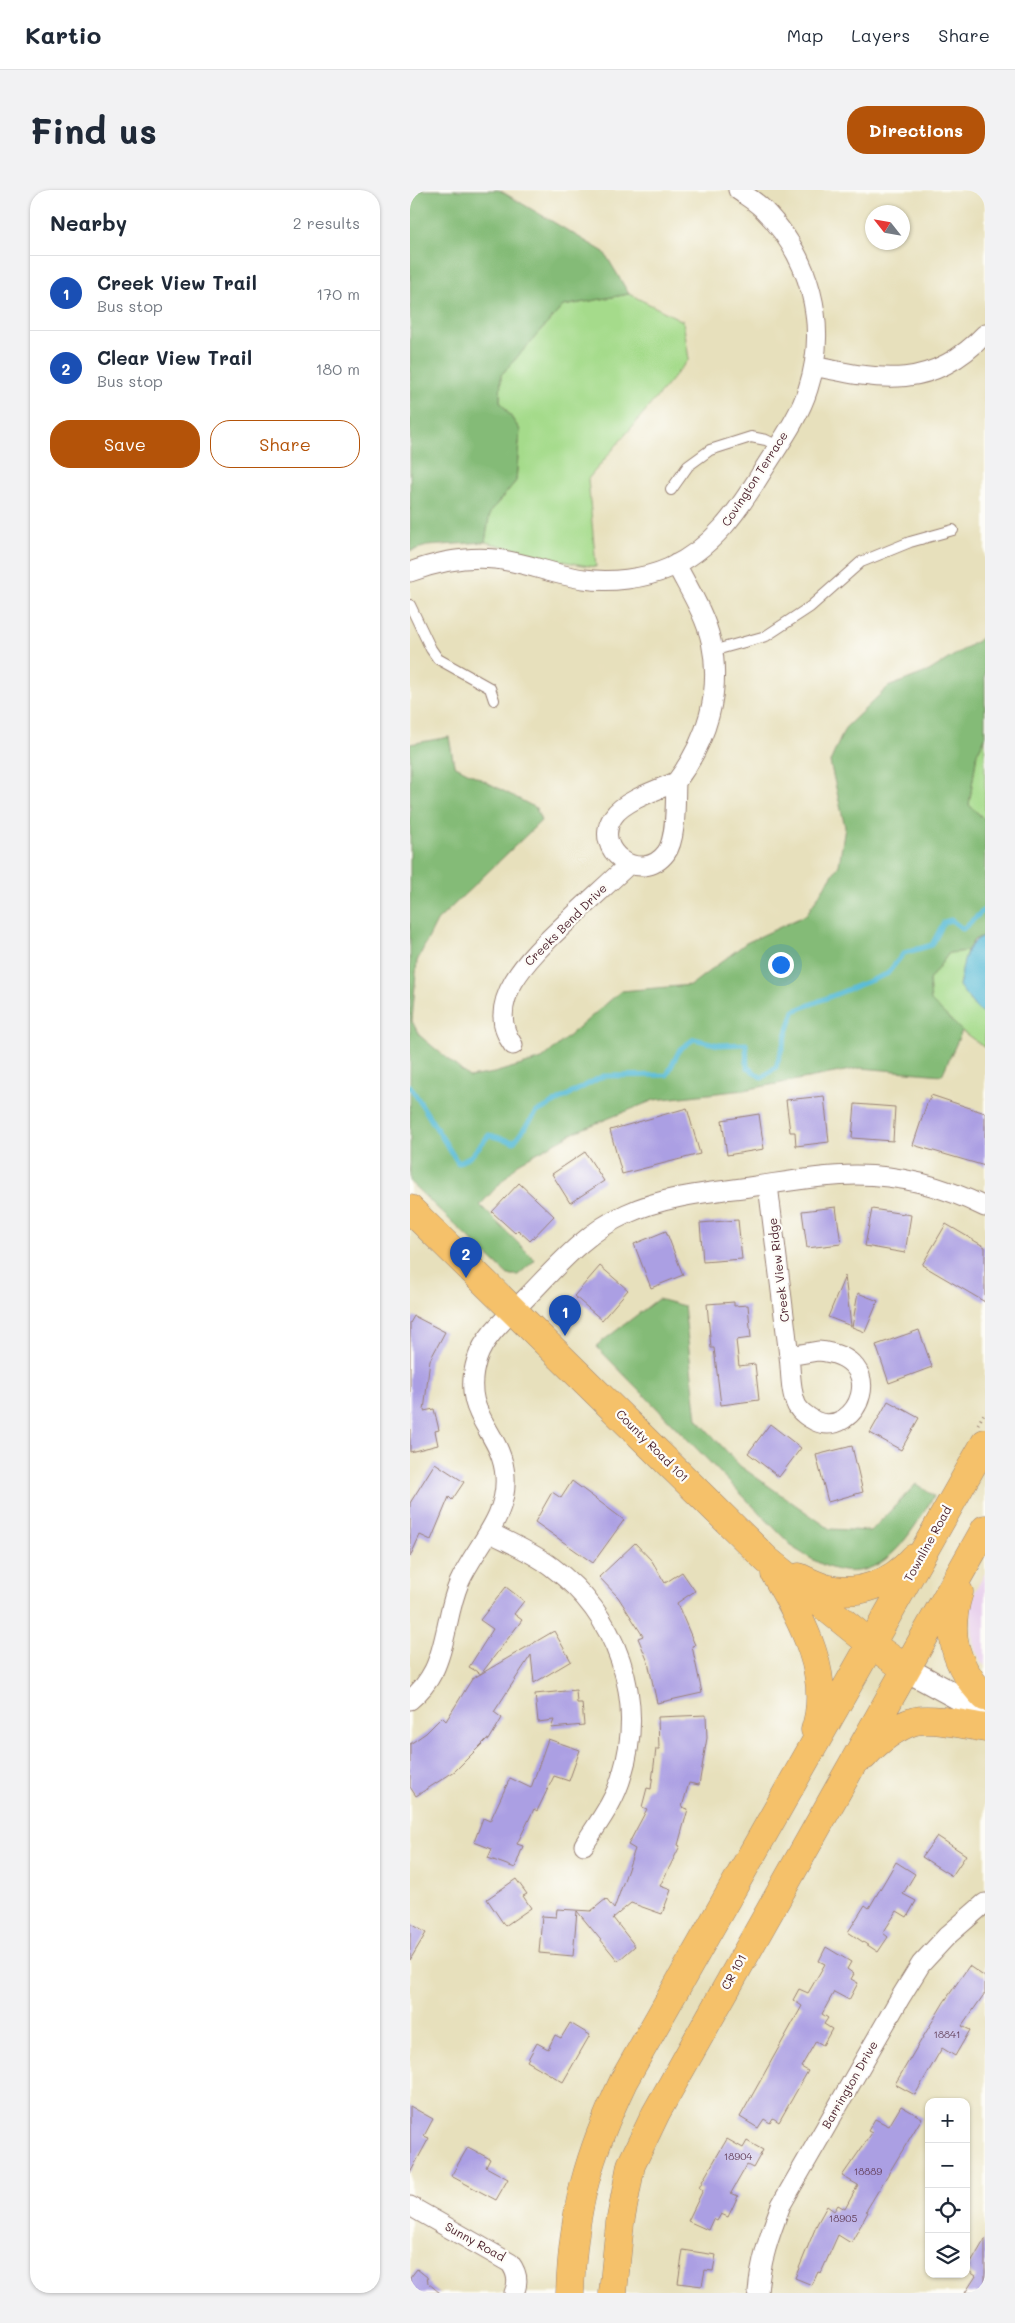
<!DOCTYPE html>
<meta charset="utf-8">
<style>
:root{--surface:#fff;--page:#f2f2f3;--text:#1f2937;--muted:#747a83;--line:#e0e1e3;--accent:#b45309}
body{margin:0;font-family:Mali,sans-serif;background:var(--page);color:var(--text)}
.controls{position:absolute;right:15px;bottom:15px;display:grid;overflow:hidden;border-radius:10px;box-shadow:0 1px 4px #0004}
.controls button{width:45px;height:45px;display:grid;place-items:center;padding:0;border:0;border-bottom:1px solid var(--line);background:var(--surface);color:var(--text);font:25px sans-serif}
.compass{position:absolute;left:455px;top:15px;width:45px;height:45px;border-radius:50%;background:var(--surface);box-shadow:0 1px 4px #0004;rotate:301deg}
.you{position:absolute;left:370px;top:774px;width:18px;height:18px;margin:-12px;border:4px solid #fff;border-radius:50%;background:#1a73e8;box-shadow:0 0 0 8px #1a73e833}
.badge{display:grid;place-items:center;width:32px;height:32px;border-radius:50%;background:var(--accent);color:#fff;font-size:16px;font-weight:700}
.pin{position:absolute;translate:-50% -41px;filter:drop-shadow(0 1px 2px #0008)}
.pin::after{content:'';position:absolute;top:26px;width:18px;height:15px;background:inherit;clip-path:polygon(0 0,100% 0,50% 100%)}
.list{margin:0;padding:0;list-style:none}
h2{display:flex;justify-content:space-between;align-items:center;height:65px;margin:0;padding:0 20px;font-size:21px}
h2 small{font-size:16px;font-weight:400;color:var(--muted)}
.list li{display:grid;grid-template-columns:32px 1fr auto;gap:15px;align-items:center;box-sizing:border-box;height:75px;padding:0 20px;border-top:1px solid var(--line)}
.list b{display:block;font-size:19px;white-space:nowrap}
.list p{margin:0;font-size:16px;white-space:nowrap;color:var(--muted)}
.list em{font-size:16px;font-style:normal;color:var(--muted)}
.actions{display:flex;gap:10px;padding:15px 20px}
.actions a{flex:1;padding:11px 0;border:1px solid var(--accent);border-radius:20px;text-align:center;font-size:18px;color:var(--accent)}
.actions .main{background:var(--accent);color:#fff}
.icon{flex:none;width:28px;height:28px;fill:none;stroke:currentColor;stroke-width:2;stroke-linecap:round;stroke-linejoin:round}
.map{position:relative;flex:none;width:575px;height:2103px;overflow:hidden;border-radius:20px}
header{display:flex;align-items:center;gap:30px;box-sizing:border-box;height:70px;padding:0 25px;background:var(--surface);border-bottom:1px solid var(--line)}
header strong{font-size:24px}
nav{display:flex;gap:28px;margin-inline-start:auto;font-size:18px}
.intro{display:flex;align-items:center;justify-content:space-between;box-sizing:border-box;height:120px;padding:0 30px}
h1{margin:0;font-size:35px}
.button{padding:12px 22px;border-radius:20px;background:var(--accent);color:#fff;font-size:18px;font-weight:700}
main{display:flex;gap:30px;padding:0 30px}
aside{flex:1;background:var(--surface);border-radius:20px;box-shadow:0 1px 4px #0004}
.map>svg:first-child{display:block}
</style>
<header>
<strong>Kartio</strong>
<nav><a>Map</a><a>Layers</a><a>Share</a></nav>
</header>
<div class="intro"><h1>Find us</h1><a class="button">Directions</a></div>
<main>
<aside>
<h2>Nearby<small>2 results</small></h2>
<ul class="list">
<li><span class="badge" style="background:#1a4fb4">1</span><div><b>Creek View Trail</b><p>Bus stop</p></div><em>170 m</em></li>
<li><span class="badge" style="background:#1a4fb4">2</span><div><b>Clear View Trail</b><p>Bus stop</p></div><em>180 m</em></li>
</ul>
<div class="actions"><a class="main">Save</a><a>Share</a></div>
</aside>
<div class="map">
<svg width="575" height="2103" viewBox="0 0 575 2103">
<rect width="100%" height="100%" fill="#fdfcf7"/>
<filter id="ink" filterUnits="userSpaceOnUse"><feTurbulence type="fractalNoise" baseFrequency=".02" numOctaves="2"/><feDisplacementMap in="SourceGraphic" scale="10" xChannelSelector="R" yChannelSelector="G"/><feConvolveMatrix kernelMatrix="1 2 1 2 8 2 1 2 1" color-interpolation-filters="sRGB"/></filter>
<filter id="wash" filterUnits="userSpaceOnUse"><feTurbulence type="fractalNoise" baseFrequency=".0096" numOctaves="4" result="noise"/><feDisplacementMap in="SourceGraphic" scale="20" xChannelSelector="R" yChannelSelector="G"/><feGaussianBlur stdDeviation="1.12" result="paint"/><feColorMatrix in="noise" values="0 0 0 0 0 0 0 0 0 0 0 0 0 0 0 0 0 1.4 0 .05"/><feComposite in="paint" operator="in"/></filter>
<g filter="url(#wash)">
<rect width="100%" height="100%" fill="#e7e0bc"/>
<path fill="#e9d2ed" d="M575,1383V1476L571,1472L563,1453L561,1418L565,1401Z"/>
<path fill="#a5db8b" stroke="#787d5b" d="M219,104L273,131L279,169L178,289L186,377C148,372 112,360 75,352L80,322L106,291L110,240L90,211L91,185L153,116Z
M575,548V630L559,615L567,563Z
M557,761L549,795L565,817L575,825V858L552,841L520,811L519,790L539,763Z"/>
<path fill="#84bb77" stroke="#676d51" d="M0,0H89L194,62L219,104L153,116L91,185L90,211L110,240L106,291L80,322L75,352L17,356L0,361Z
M575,446V548L567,563L559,615L575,630V745L564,750L557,761L539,763L519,790L521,811L552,841L532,885L451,878L334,900L244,910L167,941L110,972L70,1015L125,1070L108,1085H98L0,992V554L39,547L44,575L126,618L131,631L27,731L7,771L2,831L9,845L59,887L84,883L132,869L211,801L281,795L336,753L396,725L429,675L435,637L420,572L435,538L478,497L519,481Z
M248,1109L274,1116L287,1229L330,1276L420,1339L461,1341L506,1294L524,1306C504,1337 479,1387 434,1381C416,1379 400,1368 385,1359L186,1156Z"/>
<path fill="#58bbd7" stroke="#516d81" d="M575,745V825L565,817L549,796C554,774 553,755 575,745Z"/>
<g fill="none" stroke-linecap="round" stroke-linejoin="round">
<path stroke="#58bbd7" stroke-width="5" d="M0,896L48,973L61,966L79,945L104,952L127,922L193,886L257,885L270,859L284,849L309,855L336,854L337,877L352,888L366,877L384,821L477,784L494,763L522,755L534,732L541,730L553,739L575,719"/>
</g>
<g id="blocks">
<path fill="#ab9fe3" d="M521,905L575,923V976L503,955L518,910H520Z
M414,906L419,952L386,956L385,942H380L376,910Z
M445,914L485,917L483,951L442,948Z
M277,918L290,964L212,984L200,940Z
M349,924L354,959L317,965L312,930Z
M175,962L194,991L160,1013L142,984Z
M109,993L144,1026L120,1051L108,1040L105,1043L82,1022Z
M426,1017L431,1054L397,1058L392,1021Z
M462,1019L501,1025L495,1063L455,1056Z
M328,1030L332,1069L293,1072L290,1033Z
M536,1034L575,1057V1112L512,1075Z
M256,1041L273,1085L241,1098L224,1054Z
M190,1076L218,1100L192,1130L164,1106Z
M435,1086L441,1136L418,1127Z
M448,1103L468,1111L455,1142L442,1137Z
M324,1112V1116L338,1115L341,1148L326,1150L329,1176L345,1174L349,1210L311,1215L304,1158H301L297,1114Z
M4,1126L35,1142L20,1170L14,1221L24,1219L29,1240L25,1241L28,1255L0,1262V1133Z
M509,1140L522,1177L479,1193L466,1155Z
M478,1211L509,1228L491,1260L460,1243Z
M360,1234L391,1258L369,1287L338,1263Z
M442,1256L453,1302L418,1312L406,1265Z
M25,1273L54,1292L42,1310L39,1307L21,1350L10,1345L0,1367V1313Z
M162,1291L214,1330L183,1373L125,1332L142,1302L151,1308Z
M225,1353L242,1371L255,1393L272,1382L285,1401L267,1413L285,1455L282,1456L292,1503L247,1513L238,1472L228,1448L233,1446L208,1407L189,1387Z
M96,1397L114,1411L104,1424L112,1430L71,1484L59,1477L83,1439L70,1430Z
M144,1441L161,1471L124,1493L121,1465L84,1522L92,1528L79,1550L77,1549L45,1581L6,1606L0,1597V1554L16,1543L32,1527L36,1531L62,1489Z
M166,1500L167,1513H172L174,1535L141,1538L144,1530L128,1532L125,1504Z
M296,1525L297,1548L289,1595L279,1593L272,1617L278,1619L268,1655L270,1656L250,1696L261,1700L252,1724L221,1713L203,1728L225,1756L208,1771L167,1721L163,1766L129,1763L132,1726L146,1727L147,1719L181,1721L196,1709L204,1719L225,1659L218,1655L237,1619L232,1617L237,1598L241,1599L246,1559H249L248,1527Z
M138,1549L170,1560L159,1591L144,1586L127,1621L124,1619L107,1654L113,1656L105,1678L78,1668L82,1659L64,1652L73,1628L80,1631L100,1588L121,1598Z
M527,1646L556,1665L542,1686L512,1667Z
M486,1672L505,1684L493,1704L506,1711L497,1727L487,1721L473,1743L478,1747L468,1762L438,1742L455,1715L459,1718Z
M106,1689L117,1704L113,1706L121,1718L95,1736L77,1709Z
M0,1733L16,1743L0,1770Z
M416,1757L441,1772L437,1779L444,1784L441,1789L448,1793L439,1810L424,1802L412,1824L418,1828L414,1834L422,1839L413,1855L406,1851L391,1877L398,1881L369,1932L363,1928L360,1933L354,1929L348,1938L330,1927L392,1816L383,1810L389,1799L398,1803L415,1774L409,1771Z
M559,1776L575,1787V1803L552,1836L560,1840L545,1866L532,1858L505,1905L485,1894L534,1812Z
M160,1833L180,1845L153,1892L117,1871L127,1853L138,1859L145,1845L151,1848Z
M0,1916L23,1929L14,1946L19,1948L0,1983Z
M491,1916L512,1928L456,2021L458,2022L441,2053L428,2045L411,2083L408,2082L402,2095L385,2088L407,2034L417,2016L424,2021L428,2015L435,2019L448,1995L432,1986L462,1943L458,1941L465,1929L479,1936Z
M317,1949L333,1958L337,1951L353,1960L343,1978L337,1975L321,2003L328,2006L318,2027L311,2024L307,2031L303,2029L298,2040L278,2031L293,2000L289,1998L293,1990Z
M58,1957L80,1969L76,1977L98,1989L86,2010L41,1986Z
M575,2049V2103H555L566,2086L557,2080Z
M273,2060L306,2065L303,2081L295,2080L292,2096L268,2093Z
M7,2079L17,2087L18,2093L30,2103H0V2088Z"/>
</g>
</g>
<g filter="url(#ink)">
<use href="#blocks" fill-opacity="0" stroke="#988074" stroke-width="1"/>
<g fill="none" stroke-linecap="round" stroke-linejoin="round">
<defs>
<path id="service" d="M261,300L278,276L300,260L341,247L356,250L368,256
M0,415L21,459L28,469L80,498L84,510
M302,461L356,446L400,417L451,372L500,352L543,340"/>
<path id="minor" d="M404,176C472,191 522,200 575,144
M266,374C278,398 295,424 301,451C312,502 297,551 266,592
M0,382C27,372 56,366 85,369C115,372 144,385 174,389C200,393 234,389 259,378C303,358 328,321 352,282C368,256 389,228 398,199C419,134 400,66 352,18C345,11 336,6 328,0
M266,592C265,610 267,649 256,663C231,696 181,660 203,627C213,611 249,599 266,592Z
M103,855C69,808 130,758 161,728C180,710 199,693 218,675
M358,995L379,1166
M408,1161C483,1167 447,1250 405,1231C398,1227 391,1223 387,1216C380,1202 381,1181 379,1166Z
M79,1342C100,1353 124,1363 142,1377C207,1425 236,1508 212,1585C205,1611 188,1633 174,1655
M0,1510C10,1502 18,1492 24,1480C37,1453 37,1421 49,1393C65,1356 98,1329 95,1286C92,1240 49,1226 67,1169C75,1144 100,1125 118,1106C148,1075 176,1042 216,1024C253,1007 293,1003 332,998C370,993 409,985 446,985C491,985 535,997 575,1017
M0,2016L100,2073C107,2082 109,2092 104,2103
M348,2103C350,2072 360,2044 371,2015L490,1808L511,1774L537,1746L575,1713"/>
<path id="tertiary" d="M496,1479L575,1522"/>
<path id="primary" d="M0,1019L357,1370L461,1454L496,1479
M365,1384C391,1430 423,1485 405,1540
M389,1387C397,1391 406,1395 415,1398C448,1407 482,1393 504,1368
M549,1402C536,1444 544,1475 575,1507
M454,1566C466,1552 487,1536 505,1531C522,1527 557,1535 575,1538
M160,2103C163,2019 178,1965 214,1890L575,1253
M203,2103L210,2033L221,1975L246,1923L575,1339"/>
</defs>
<use href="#service" stroke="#988074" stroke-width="12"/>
<use href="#minor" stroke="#988074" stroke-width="21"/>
<use href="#tertiary" stroke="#988074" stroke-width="26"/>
<use href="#primary" stroke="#988074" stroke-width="29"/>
<path stroke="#988074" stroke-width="3" stroke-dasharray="1 4" stroke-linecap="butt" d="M568,1234L575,1222"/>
<use href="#service" stroke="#fff" stroke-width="10"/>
<use href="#minor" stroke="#fff" stroke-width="19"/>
<use href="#tertiary" stroke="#fff" stroke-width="24"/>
<use href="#primary" stroke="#f5c16b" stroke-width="28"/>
</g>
</g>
<g text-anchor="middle" stroke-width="4.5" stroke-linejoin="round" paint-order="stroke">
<g font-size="10" fill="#623f59">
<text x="537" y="1848">18841</text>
<text x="328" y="1970">18904</text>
<text x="458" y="1985">18889</text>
<text x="433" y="2032">18905</text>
</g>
<g font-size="12" fill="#4a1f2b" stroke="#fdfcf7">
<text transform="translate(345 289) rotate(-57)" y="4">Covington Terrace</text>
<text transform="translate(156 735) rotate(-45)" y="4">Creeks Bend Drive</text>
<text transform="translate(369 1080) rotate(-97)" y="4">Creek View Ridge</text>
<text transform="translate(242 1256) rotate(45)" y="4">County Road 101</text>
<text transform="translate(518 1354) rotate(-61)" y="4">Townline Road</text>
<text transform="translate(324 1782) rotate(-61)" y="4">CR 101</text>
<text transform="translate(440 1895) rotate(-60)" y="4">Barrington Drive</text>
<text transform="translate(65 2052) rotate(29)" y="4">Sunny Road</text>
</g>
</g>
</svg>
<div class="controls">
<button>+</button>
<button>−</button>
<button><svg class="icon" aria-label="locate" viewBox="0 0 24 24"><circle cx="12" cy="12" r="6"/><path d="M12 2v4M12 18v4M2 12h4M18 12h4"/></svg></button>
<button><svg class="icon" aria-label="layers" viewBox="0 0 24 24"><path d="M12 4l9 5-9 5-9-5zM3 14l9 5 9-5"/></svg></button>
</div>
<svg class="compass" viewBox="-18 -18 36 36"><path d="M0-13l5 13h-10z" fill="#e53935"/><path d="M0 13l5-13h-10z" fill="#747a83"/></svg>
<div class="you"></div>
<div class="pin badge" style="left:155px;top:1146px;background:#1a4fb4">1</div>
<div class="pin badge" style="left:56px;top:1088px;background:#1a4fb4">2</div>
</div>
</main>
